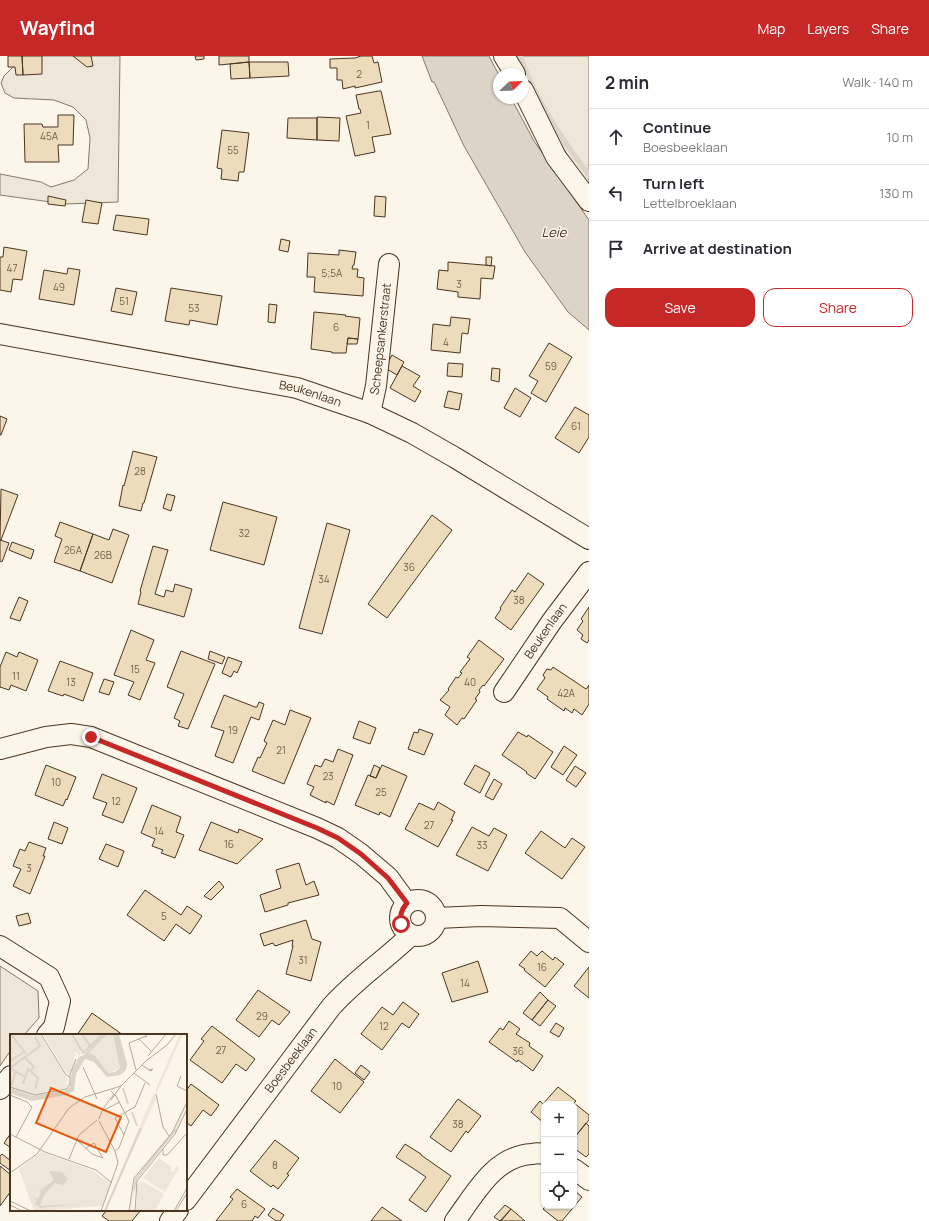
<!DOCTYPE html>
<meta charset="utf-8">
<style>
:root{--surface:#fff;--page:#f7f7f7;--text:#2b2b33;--muted:#7c7c81;--line:#e1e1e2;--accent:#c62828}
body{margin:0;font-family:Manrope,sans-serif;background:var(--page);color:var(--text)}
.controls{position:absolute;right:12px;bottom:12px;display:grid;overflow:hidden;border-radius:8px;box-shadow:0 1px 3px #0004}
.controls button{width:36px;height:36px;display:grid;place-items:center;padding:0;border:0;border-bottom:1px solid var(--line);background:var(--surface);color:var(--text);font:20px sans-serif}
.compass{position:absolute;left:493px;top:12px;width:36px;height:36px;border-radius:50%;background:var(--surface);box-shadow:0 1px 3px #0004;rotate:67deg}
.stop{position:absolute;width:12px;height:12px;margin:-9px;border:3px solid #c62828;border-radius:50%;background:#fff}
.stop.end{background:#c62828;border-color:#fff;box-shadow:0 1px 4px #0008}
.list{margin:0;padding:0;list-style:none}
h2{display:flex;justify-content:space-between;align-items:center;height:52px;margin:0;padding:0 16px;font-size:17px}
h2 small{font-size:13px;font-weight:400;color:var(--muted)}
.list li{display:grid;grid-template-columns:26px 1fr auto;gap:12px;align-items:center;box-sizing:border-box;height:56px;padding:0 16px;border-top:1px solid var(--line)}
.list b{display:block;font-size:15px;white-space:nowrap}
.list p{margin:0;font-size:13px;white-space:nowrap;color:var(--muted)}
.list em{font-size:13px;font-style:normal;color:var(--muted)}
.actions{display:flex;gap:8px;padding:12px 16px}
.actions a{flex:1;padding:9px 0;border:1px solid var(--accent);border-radius:12px;text-align:center;font-size:14px;color:var(--accent)}
.actions .main{background:var(--accent);color:#fff}
.icon{flex:none;width:22px;height:22px;fill:none;stroke:currentColor;stroke-width:2;stroke-linecap:round;stroke-linejoin:round}
.map{position:relative;flex:none;width:589px;height:1165px;overflow:hidden}
header{display:flex;align-items:center;gap:24px;box-sizing:border-box;height:56px;padding:0 20px;background:var(--accent);color:#fff}
header strong{font-size:19px}
nav{display:flex;gap:22px;margin-inline-start:auto;font-size:14px}
main{display:flex}
aside{flex:1;background:var(--surface)}
.map>svg:first-child{display:block}
</style>
<header>
<strong>Wayfind</strong>
<nav><a>Map</a><a>Layers</a><a>Share</a></nav>
</header>
<main>
<div class="map">
<svg width="589" height="1165" viewBox="0 0 589 1165">
<rect width="100%" height="100%" fill="#fbf6e9"/>
<path fill="#ede6d9" stroke="#887966" d="M13,0H120L118,146L65,148L0,139V118L41,126L51,131L74,124L88,113L90,82L86,64L73,51L54,44L14,42L5,37L1,27L4,20L12,12Z
M512,0H589V132C560,90 535,45 512,0Z
M0,910L38,935L39,962L24,979H11V994L0,1010Z"/>
<path fill="#dcd4c6" stroke="#887966" d="M422,0H489L499,19V42H511L534,85L589,164V274L568,256L525,196L464,90L434,26H432Z"/>
<g fill="none" stroke-linecap="round" stroke-linejoin="round">
<path stroke="#dcd4c6" stroke-width="5.5" d="M520,0C535,43 561,83 589,119"/>
</g>
<path fill="#ecdcbc" stroke="#4a3520" d="M8,0H22L23,19H16L15,11H8Z
M22,0H42V18L23,19Z
M73,0H91L93,10L87,11Z
M195,0H204V3L196,4Z
M219,0H249V6L219,9Z
M361,0H372L374,7L378,6L382,26L355,32V30L343,33L342,24H337V12H330V3L355,2Z
M249,6H288L289,20L250,22Z
M249,6L250,22L231,23L230,8Z
M379,35H381L391,78L372,81L375,96L355,100L346,60L361,57L360,53H359L356,39Z
M58,59H74L73,89H58L59,106H25L24,68H42L43,71H58Z
M317,61L340,62L339,85L317,84Z
M288,62H317V84L287,82Z
M222,74L249,77L244,116H239L238,125L221,123L222,113L217,112Z
M48,140L66,144L65,150L48,148Z
M375,140L386,141L385,161L374,160Z
M86,144L102,147L98,168L82,166Z
M116,159L149,163L147,179L113,174Z
M281,183L290,185L288,196L279,194Z
M4,191L27,195L22,224L13,223L11,236L0,234V201H3Z
M339,194L356,196L354,209H353L352,213H358L357,221L364,222L363,240L314,236L315,221H307L308,197L339,199Z
M486,201H492L491,210L486,209Z
M448,206L495,210L493,223L481,222L480,243L458,241V236L437,233L439,214L448,215Z
M68,212L80,214L74,249L39,243L44,214L67,218Z
M116,232L137,236L132,259L111,255Z
M171,232L222,240L217,269L190,264L189,269L165,265Z
M269,248L277,249L275,267L268,266Z
M314,256L346,259L345,260L360,262L358,283L348,282L346,297H332V296L311,293Z
M451,261L470,263L468,278L462,277L460,297L431,294L433,268L450,270Z
M348,282L358,283L357,288H347Z
M549,287L572,301L546,346L531,337L538,325L529,320Z
M392,299L404,306L397,319L385,312Z
M448,307L463,308L462,321L447,320Z
M402,310L420,320L413,330L421,335L415,346L390,332Z
M492,312L500,313L499,326L491,324Z
M515,332L531,342L520,361L504,352Z
M448,335L462,338L459,354L444,351Z
M575,351L589,359V381L579,397L555,382Z
M0,360L7,363L1,379H0Z
M133,395L157,401L144,447H143L141,455L119,450L123,429L124,430Z
M1,433L18,439L1,484H0Z
M167,438L175,440L171,455L163,452Z
M223,446L277,461L264,509L210,494Z
M432,459L452,474L387,562L368,548Z
M60,466L93,478L80,515L54,506L62,483L55,480Z
M327,467L350,474L322,578L299,572Z
M113,473L129,479L112,527L80,515L93,478L109,484Z
M0,484L9,487L2,506L0,505Z
M12,486L34,494L31,503L9,494Z
M153,490L168,494L155,538L164,541L166,534L173,536L175,528L192,533L184,561L138,548L141,536L140,535Z
M528,517L544,528L511,574L495,562L501,553L500,552L512,534L515,536Z
M19,541L28,545L20,565L10,562Z
M589,551V584L587,587L581,583L583,579L577,574L583,565L581,563Z
M131,574L154,584L146,604L155,607L140,644L128,639L134,626L114,619Z
M479,584L504,603L484,630L483,629L479,634L480,636L475,643L477,644L464,663L462,662L457,669L445,659L450,651L440,644L449,634L448,633L456,621L458,622L462,617L460,616L470,603L467,601Z
M181,595L215,608L188,673L178,670L180,665L174,662L184,638L167,631Z
M210,595L225,601L222,608L208,603Z
M6,596L17,601L19,596L38,604L26,635L11,629L9,634L0,631V611Z
M228,601L242,606L237,617L234,615L231,621L222,617Z
M60,605L93,617L83,645L64,638L63,640L48,635Z
M553,611L586,633L589,629V648L582,659L574,653L572,657L565,652L564,655L547,643L548,641L537,633L545,622L543,619L547,613L551,614Z
M104,623L114,626L109,639L99,636Z
M224,639L255,651H257L259,646L264,648L259,664L251,661L233,707L215,700L224,675L211,671Z
M290,654L311,662L284,728L252,715L258,701L260,702L267,687L264,685L273,664L285,669Z
M359,665L376,672L370,688L353,682Z
M419,673L433,678L424,699L408,693L414,676L418,677Z
M518,676L527,681L528,679L553,696L535,723L526,717L527,716L502,699Z
M564,690L577,699L563,719L551,711Z
M338,693L353,699L334,749L326,745V747L310,739L314,731L307,728L315,709L321,711L325,703L333,706Z
M46,709L76,721L67,744L66,743L63,750L35,739Z
M374,709L380,712L376,722L370,720Z
M382,709L407,720L390,761L380,756L379,759L355,749L368,719L376,722Z
M475,709L490,717L480,737L464,728Z
M575,710L586,717L576,731L566,724Z
M102,718L137,732L123,767L102,759L107,747L93,742Z
M494,723L502,728L493,744L485,740Z
M438,746L455,756L451,764H453L438,791L405,773L419,747L434,754Z
M152,749L181,761L176,776L184,779L175,802L161,797L163,794L152,790L155,783L141,777Z
M54,766L68,772L62,788L48,783Z
M211,766L238,777L239,773L263,783L237,808L199,794Z
M472,771L489,780L494,772L507,779L488,815L456,799Z
M541,775L565,792L572,782L585,791L562,823L525,797Z
M29,786L46,792L43,800H45L30,838L13,830L21,813L13,810L20,793L25,795Z
M106,788L124,795L118,811L99,803Z
M299,807L306,829L314,825L319,839L288,847V849L265,856L260,839L281,832L276,814Z
M219,825L224,831L211,844L204,840Z
M145,834L181,859L187,850L202,860L190,878L176,868L164,885L127,859Z
M28,857L31,867L19,870L16,860Z
M306,864L312,883L321,886L311,925L286,918L293,890H292L293,884L275,890L273,887L264,890L260,878Z
M531,895L537,900L542,895L553,904L555,901L564,908L545,931L524,914L525,913L519,909Z
M478,905L488,936L452,946L442,917Z
M589,911V942L574,930Z
M258,934L290,956L279,969L272,964L259,981L236,964Z
M540,936L548,944L532,964L523,957Z
M548,944L556,950L540,970L532,964Z
M403,946L419,958L409,972L402,967L382,994L361,978L382,951L393,959Z
M92,957L123,979H77Z
M509,965L520,973L516,978L530,987L529,990L543,1000L533,1015L518,1004L517,1006L489,986L500,972L503,974Z
M556,967L564,972L559,981L550,976Z
M212,970L255,1003L246,1015L236,1008L222,1027L190,1004L204,985L201,983Z
M335,1003L364,1026L340,1057L311,1035Z
M361,1009L370,1016L364,1024L355,1017Z
M191,1028L219,1049L211,1060L203,1054L191,1070L186,1066V1035Z
M558,1031L576,1045L573,1048H544V1067L531,1056L540,1045L543,1048Z
M458,1043L481,1060L468,1077L466,1075L451,1096L430,1081Z
M574,1047L589,1059V1064L574,1082L573,1048Z
M586,1067L589,1070V1098L586,1101L574,1092V1082Z
M11,1077V1092L4,1087Z
M275,1084L299,1102L287,1118L289,1119L278,1133L273,1129L271,1131L250,1115Z
M405,1088L421,1098V1099L451,1120L426,1156L409,1144L426,1121L396,1101Z
M2,1098L11,1105V1115L0,1107V1100Z
M0,1110L11,1119V1135L0,1150Z
M237,1133L265,1153L258,1162L255,1160L252,1165H216L233,1143L230,1141Z
M574,1134L582,1141L562,1165H558L543,1153L546,1150H574Z
M505,1149L511,1153L500,1165L494,1161Z
M382,1151L402,1165H371Z
M273,1152L284,1159L280,1165H276L268,1159Z
M511,1153L525,1165H501Z
M107,1154H141L132,1165H109L102,1160Z"/>
<g fill="none" stroke-linecap="round" stroke-linejoin="round">
<defs>
<g id="minor">
<path d="M504,0L515,18"/>
<path d="M523,34L556,101L589,145"/>
<path id="s1" d="M0,278L297,332L370,357L412,377L454,401L589,483"/>
<path id="s2" d="M370,357L376,330L389,208"/>
<path id="s3" d="M504,636L552,565L589,516"/>
<path d="M0,693L46,681L71,678L91,681L317,772L338,782L361,798L388,821L407,847"/>
<circle cx="418" cy="862" r="18"/>
<path d="M437,862L481,860L560,862L589,886"/>
<path d="M0,890L49,921L60,945L54,971L47,979"/>
<path d="M0,1033L11,1020"/>
<path d="M574,1113L589,1124"/>
<path id="s4" d="M186,1144L331,951C355,924 385,904 411,879"/>
<path d="M170,1165L178,1154"/>
<path d="M455,1165C475,1138 494,1100 532,1098C536,1097 540,1097 544,1098"/>
</g>
</defs>
<use href="#minor" stroke="#4a3520" stroke-width="22"/>
<use href="#minor" stroke="#fbf6e9" stroke-width="20"/>
</g>
<g fill="none" stroke-linecap="round" stroke-linejoin="round">
<path stroke="#c62828" stroke-width="5" d="M91,681L317,772L338,782L361,798L388,822L407,847C401,854 400,859 401,868"/>
</g>
<g text-anchor="middle" stroke-width="3" stroke-linejoin="round" paint-order="stroke">
<g font-size="10" fill="#725f47">
<text x="359" y="22">2</text>
<text x="368" y="73">1</text>
<text x="49" y="84">45A</text>
<text x="233" y="98">55</text>
<text x="12" y="216">47</text>
<text x="332" y="221">5;5A</text>
<text x="459" y="232">3</text>
<text x="59" y="235">49</text>
<text x="124" y="249">51</text>
<text x="194" y="256">53</text>
<text x="336" y="275">6</text>
<text x="446" y="290">4</text>
<text x="551" y="314">59</text>
<text x="576" y="374">61</text>
<text x="140" y="419">28</text>
<text x="244" y="481">32</text>
<text x="73" y="498">26A</text>
<text x="103" y="503">26B</text>
<text x="409" y="515">36</text>
<text x="324" y="527">34</text>
<text x="519" y="548">38</text>
<text x="135" y="617">15</text>
<text x="16" y="624">11</text>
<text x="71" y="630">13</text>
<text x="470" y="630">40</text>
<text x="566" y="641">42A</text>
<text x="233" y="678">19</text>
<text x="281" y="698">21</text>
<text x="328" y="724">23</text>
<text x="56" y="730">10</text>
<text x="381" y="740">25</text>
<text x="116" y="749">12</text>
<text x="429" y="773">27</text>
<text x="159" y="779">14</text>
<text x="229" y="792">16</text>
<text x="482" y="793">33</text>
<text x="29" y="816">3</text>
<text x="164" y="864">5</text>
<text x="303" y="908">31</text>
<text x="542" y="915">16</text>
<text x="465" y="931">14</text>
<text x="262" y="964">29</text>
<text x="384" y="974">12</text>
<text x="221" y="998">27</text>
<text x="518" y="999">36</text>
<text x="337" y="1034">10</text>
<text x="458" y="1072">38</text>
<text x="275" y="1113">8</text>
<text x="244" y="1152">6</text>
</g>
<g font-size="12" fill="#4a3520" stroke="#fbf6e9">
<text dy="4" stroke="none"><textPath href="#s2" startOffset="75">Scheepsankerstraat</textPath></text>
<text dy="4" stroke="none"><textPath href="#s1" startOffset="316">Beukenlaan</textPath></text>
<text dy="4" stroke="none"><textPath href="#s3" startOffset="74">Beukenlaan</textPath></text>
<text dy="4" stroke="none"><textPath href="#s4" startOffset="175">Boesbeeklaan</textPath></text>
</g>
<g font-size="13" font-style="italic" fill="#4a3520" stroke="#fbf6e9">
<text x="554" y="181">Leie</text>
</g>
</g>
<g transform="translate(10 978)">
<rect width="177" height="177" fill="#fbf6e9"/>
<path d="M1,0H30L58,46L55,49L57,51L60,46L59,53L22,62L0,54ZM33,0H50L54,7L52,0H103L110,34L98,39L82,21H74L69,14L71,20L69,22L65,17L66,24L62,20L65,25L59,40H57ZM170,0H173L147,58L145,57ZM144,59L146,65L94,177ZM177,69L167,96L126,146L121,177H120L125,145L165,94ZM31,118L81,136L101,150L92,172L24,177L9,135ZM149,124L162,133L160,137L163,138L167,132L169,134L155,158L133,144ZM134,148L154,160L145,177H126L127,150Z" fill="#ede6d9"/>
<path d="M103,0H109L117,30L116,36L110,41L97,43L84,28L75,25L66,40L64,57L56,61L22,67L0,59V54L22,62L54,57L60,53L62,36L69,23L79,19L85,22L98,39L105,38L110,34ZM39,137L52,138L58,145L53,151L45,149L34,161L30,172L71,170L30,174L25,170L27,166L22,163L28,165L31,159L29,157L44,146Z" fill="#dcd4c6"/>
<path fill="none" stroke="#dcd4c6" stroke-width="2" d="M1,0L16,20M62,0L73,19L93,0M72,0L81,13M76,20L96,0M15,24L24,33L21,36M0,27L14,18M0,34L30,12L25,3M0,34L15,43M13,50L18,35L28,44L25,55M1,52L6,37M113,54L118,70M122,78L127,92M124,156L126,145L166,95M95,177L131,94"/>
<path fill="none" stroke="#b4a999" stroke-width="1" d="M31,0L56,41L60,43M129,5L142,18M138,22L156,0M132,31L139,36L141,37L143,35L139,36M73,33L87,65M126,36L119,9L136,2H137L135,3M124,39L140,51M171,42L167,52L177,57M0,53L25,61L56,55L60,51V40L66,25M101,57L106,62L119,87L109,114L105,117M146,60L153,93L159,102M0,61L17,68L22,73L6,103M101,66L111,52M92,76L104,60M89,85L92,77L110,68M89,87L105,117L108,129L91,177M0,100L35,118L86,136L102,149M114,101L105,84L125,73L135,49M67,106L82,120L93,124L84,109L76,114M153,115V121H157L177,99M59,125L69,101L87,86M0,139L27,120L59,74L75,63L111,52L137,26L157,11L166,0M0,167L21,177M0,171L12,177M119,177L124,144L162,99L177,68M125,177L127,147L165,100L177,75M164,177L177,154M166,177L177,159"/>
<path fill="#e8590c" fill-opacity="0.15" stroke="#e8590c" stroke-width="2" d="M41,54L111,83L96,118L26,89Z"/>
<rect width="177" height="177" fill="none" stroke="#4a3520" stroke-width="2"/>
</g>
</svg>
<div class="controls">
<button>+</button>
<button>−</button>
<button><svg class="icon" aria-label="locate" viewBox="0 0 24 24"><circle cx="12" cy="12" r="6"/><path d="M12 2v4M12 18v4M2 12h4M18 12h4"/></svg></button>
</div>
<svg class="compass" viewBox="-18 -18 36 36"><path d="M0-13l5 13h-10z" fill="#e53935"/><path d="M0 13l5-13h-10z" fill="#7c7c81"/></svg>
<div class="stop" style="left:401px;top:868px"></div>
<div class="stop end" style="left:91px;top:681px"></div>
</div>
<aside>
<h2>2 min<small>Walk · 140 m</small></h2>
<ul class="list">
<li><svg class="icon" aria-label="ahead" viewBox="0 0 24 24"><path d="M12 20V5M6 11l6-6 6 6"/></svg><div><b>Continue</b><p>Boesbeeklaan</p></div><em>10 m</em></li>
<li><svg class="icon" aria-label="left" viewBox="0 0 24 24"><path d="M17 20v-9H6M10 6l-5 5 5 5"/></svg><div><b>Turn left</b><p>Lettelbroeklaan</p></div><em>130 m</em></li>
<li><svg class="icon" aria-label="arrive" viewBox="0 0 24 24"><path d="M6 21V4h12l-3 4 3 4H6"/></svg><div><b>Arrive at destination</b></div></li>
</ul>
<div class="actions"><a class="main">Save</a><a>Share</a></div>
</aside>
</main>
